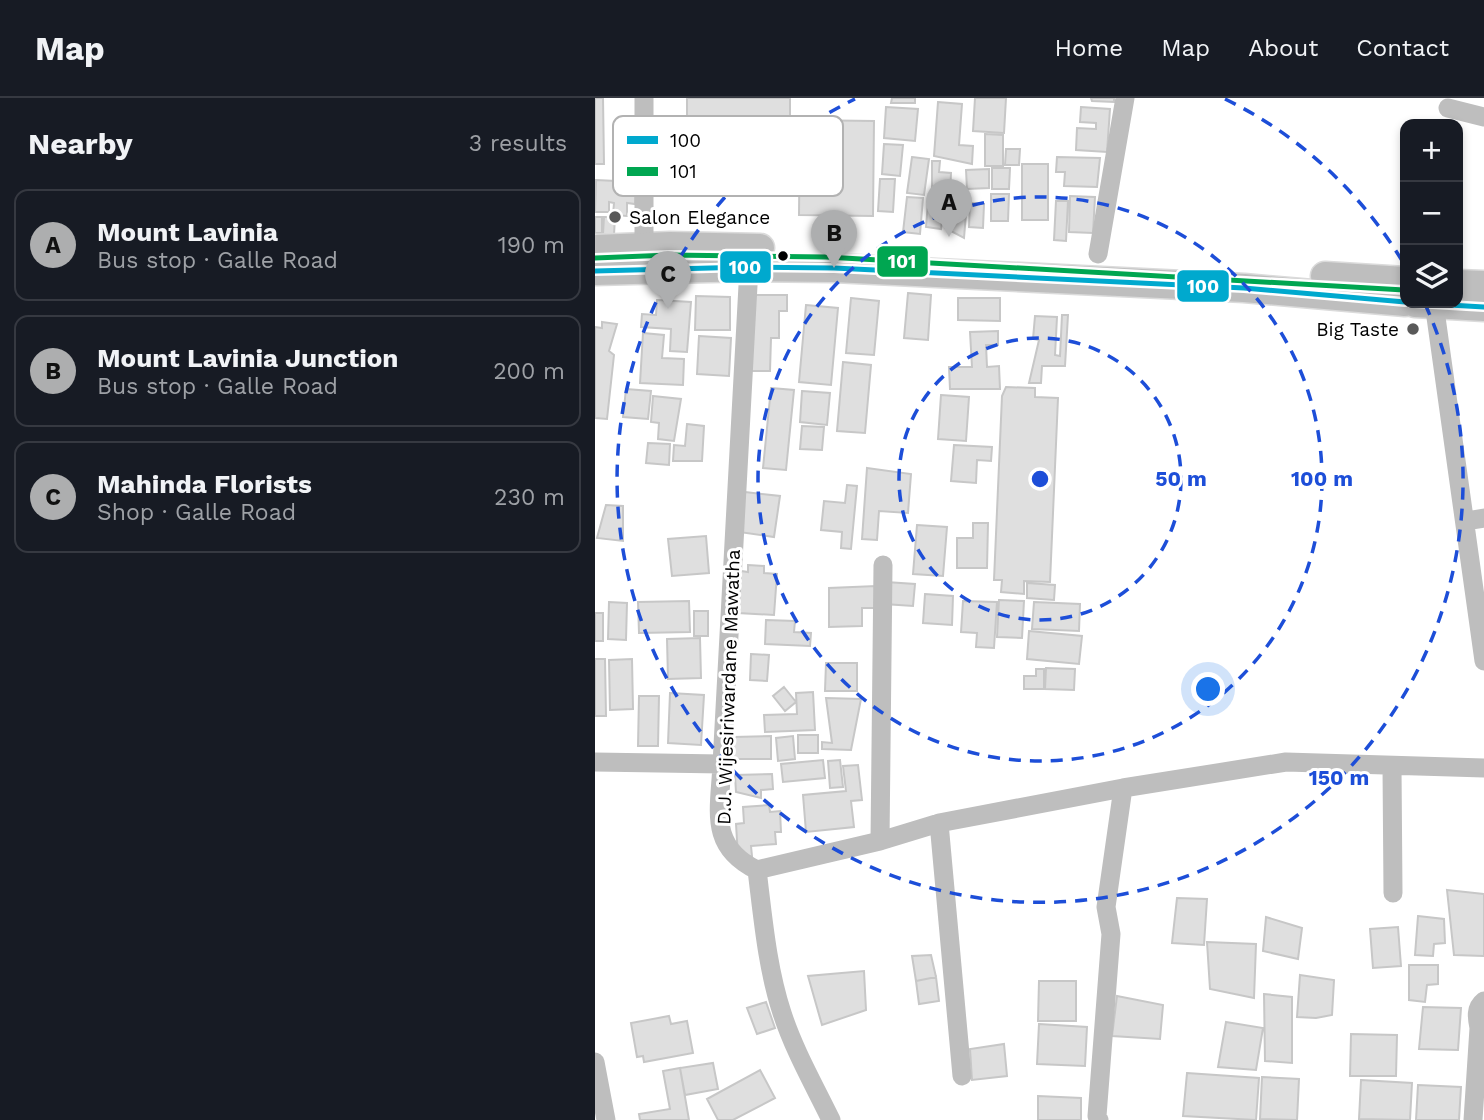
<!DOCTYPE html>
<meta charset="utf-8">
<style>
:root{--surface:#171b24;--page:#20242c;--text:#f1f3f6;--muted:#9ea1a6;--line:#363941;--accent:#adaeaf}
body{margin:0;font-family:"Work Sans",sans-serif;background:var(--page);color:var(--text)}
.controls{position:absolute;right:21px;top:21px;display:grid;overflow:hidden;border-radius:14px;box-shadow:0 4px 10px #0003}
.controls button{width:63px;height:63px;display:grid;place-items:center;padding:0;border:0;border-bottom:2px solid var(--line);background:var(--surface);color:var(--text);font:35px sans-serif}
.you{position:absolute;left:614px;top:592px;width:24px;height:24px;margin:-18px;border:5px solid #fff;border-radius:50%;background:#1a73e8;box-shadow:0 0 0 10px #1a73e833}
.badge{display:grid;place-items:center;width:46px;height:46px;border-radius:50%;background:var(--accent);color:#111;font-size:23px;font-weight:700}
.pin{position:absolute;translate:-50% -58px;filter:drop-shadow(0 2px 4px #0008)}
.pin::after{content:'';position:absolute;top:37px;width:24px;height:21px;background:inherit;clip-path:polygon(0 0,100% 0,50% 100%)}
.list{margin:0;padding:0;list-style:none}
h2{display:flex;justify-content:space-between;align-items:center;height:91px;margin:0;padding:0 28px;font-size:30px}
h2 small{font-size:23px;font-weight:400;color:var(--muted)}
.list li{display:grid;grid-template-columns:46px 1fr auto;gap:21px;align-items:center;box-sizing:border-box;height:112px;margin:0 14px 14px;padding:0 14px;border:2px solid var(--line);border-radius:14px}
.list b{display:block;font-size:26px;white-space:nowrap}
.list p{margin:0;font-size:23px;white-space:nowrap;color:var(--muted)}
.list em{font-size:23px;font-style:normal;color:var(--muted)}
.icon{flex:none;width:38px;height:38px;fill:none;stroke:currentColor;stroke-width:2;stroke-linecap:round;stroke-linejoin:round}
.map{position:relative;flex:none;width:889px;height:1022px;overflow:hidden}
header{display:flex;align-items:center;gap:42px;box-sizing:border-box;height:98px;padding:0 35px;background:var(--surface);border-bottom:2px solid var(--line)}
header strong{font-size:33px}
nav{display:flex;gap:38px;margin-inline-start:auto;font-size:24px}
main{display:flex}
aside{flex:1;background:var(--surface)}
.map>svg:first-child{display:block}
</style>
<header>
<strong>Map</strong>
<nav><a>Home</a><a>Map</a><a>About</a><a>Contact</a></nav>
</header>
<main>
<aside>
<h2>Nearby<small>3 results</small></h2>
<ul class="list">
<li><span class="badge">A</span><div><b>Mount Lavinia</b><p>Bus stop · Galle Road</p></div><em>190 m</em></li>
<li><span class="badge">B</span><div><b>Mount Lavinia Junction</b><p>Bus stop · Galle Road</p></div><em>200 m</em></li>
<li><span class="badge">C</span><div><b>Mahinda Florists</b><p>Shop · Galle Road</p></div><em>230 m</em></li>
</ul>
</aside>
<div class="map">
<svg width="889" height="1022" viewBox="0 0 889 1022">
<rect width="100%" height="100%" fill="#fff"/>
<path fill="#dfdfdf" stroke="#c7c7c7" stroke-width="2" d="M0,0H8L9,66H0Z
M92,0H195V96L92,98Z
M297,0H320V5H296Z
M380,0H411L409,35L378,33Z
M496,0H519V4L497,3Z
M343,4L367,6L364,47L378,48L377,66L339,58Z
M291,9L323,11L320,43L289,40Z
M486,9L515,11L512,54L481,52L482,30L501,31V25L485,24Z
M205,22L279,23L278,118L204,117Z
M390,36L408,37V68H390Z
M289,46L308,47L305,78L287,76Z
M411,51H425L424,67H410Z
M317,59L334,61L329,97L312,95Z
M462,59L505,60L502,89L469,88L470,74H461Z
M337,63H345L344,74L356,75L355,97L350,104L337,103Z
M427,66H453V122H427Z
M397,70H415L414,91H397Z
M394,71V90L372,91L371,72Z
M285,81H300L298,114L283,113Z
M1,82L41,84L40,106L32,105V118L18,117L19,105L14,104V114H0Z
M396,96H414L413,123H396Z
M475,98L500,99L498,135L474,134Z
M312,99L328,100L325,136L308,134Z
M461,103H473L471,143L459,142Z
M333,104L349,106L346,131L331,129Z
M350,104H372L369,140L350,130Z
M375,105L389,106L388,130L374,129Z
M0,119H7V135H0Z
M9,119H20L19,137L8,136Z
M313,195L336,197L333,242L309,240Z
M158,197H192V213H184V240H176L175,273H156Z
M101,198L135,199V232H100Z
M256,200L284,203L279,257L251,255Z
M363,200H405V223L363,222Z
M62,202L96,204L92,254L75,253L76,231L46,229L47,216L61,217Z
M211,207L243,210L236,287L204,284Z
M467,217H473L470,268H447L446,285H434L444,242L438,241L440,218L462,219L460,257L465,258Z
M7,224L22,226L14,253L19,257L12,321L0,320V229L7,230Z
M403,233V247H391L392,269L404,268L405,291H355L354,269H377L375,234Z
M48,235L69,237L67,260L89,261L88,287L45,285Z
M104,238L136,240L134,278L102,276Z
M248,264L276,267L270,335L242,333Z
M411,289L440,290V299L463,300L455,484L429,483V496L406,494L407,482H399L407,298Z
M176,290L199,292L191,372L168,370Z
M31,291L56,293L53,321L28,319Z
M207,293L235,295L232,327L205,324Z
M346,297L374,299L371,343L343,341Z
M58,298L86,301L79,343L63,341L64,325L56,324Z
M92,326L109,328L107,363H78L79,347L90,348Z
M207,328L229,329L227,352L205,351Z
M53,345L75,346L74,367L51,365Z
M359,347L397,349L396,363L382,362L381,385L356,383Z
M272,370L316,376L313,415L284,413L282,442L267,441Z
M252,387L262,388L256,451L246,450L247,434L226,432L229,403L250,405Z
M150,394L185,398L179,439L144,434Z
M11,407L28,408V443L2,440Z
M378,425H393L392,470H362V440H378Z
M322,427L352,429L348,478L318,476Z
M111,438L114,475L77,478L73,441Z
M153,467L169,468V475L182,476L179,517L143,515L146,473L153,474Z
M291,484L320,486L318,508L289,506Z
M432,485L460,487L459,502L432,500Z
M281,488V510H267V528L234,529V490Z
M330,496L358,498L357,527L328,525Z
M404,502L429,503L427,540L402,539Z
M94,503L95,534L44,535L43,504Z
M368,503L402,504L399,550L381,549L382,535L366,534Z
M14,504L32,505L31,542L13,541Z
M439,504L485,506L484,533L437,531Z
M99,513H113V538H99Z
M0,515H8V543H0Z
M171,522L200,523L199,534L216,535L215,548L170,546Z
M434,533L487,538L484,566L432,561Z
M105,540L106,580L73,581L72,541Z
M156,556L174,557L172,583L155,582Z
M0,561H10L11,618H0Z
M37,561L38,611L15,612L14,562Z
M231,565H262V593H230Z
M451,570L480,571L479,592L450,591Z
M441,571H449V591H429V578H441Z
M189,589L201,604L190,613L178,598Z
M218,594L220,632L170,634L169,617L202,616L201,595Z
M75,595L109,597L106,647L73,645Z
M44,598H64L63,648H43Z
M231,600L266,601L256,652L227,651V644L237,645Z
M203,637H223V655H203Z
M176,638V661H139V639Z
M198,638L200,661L183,663L181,640Z
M228,662L230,680L188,684L186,666Z
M245,662L248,689L235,690L233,663Z
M263,667L267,702L256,703L259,729L211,734L208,697L251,693L248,668Z
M177,676L178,691L166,692V700L141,694L140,677Z
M174,707L175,714L185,713L186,734H180L181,746L156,748L157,758L143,759L141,726L149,725L148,709Z
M852,792L889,796V858L859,857Z
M582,800L612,801L609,847L577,845Z
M823,818L849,821L850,845L839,846L838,858L820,857Z
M671,819L707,830L703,861L668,853Z
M803,829L806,868L778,870L775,831Z
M612,844L661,846L659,900L615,891Z
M336,857L341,879L321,883L317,858Z
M814,867H843V886L832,887L830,904L814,902Z
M269,873L271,912L227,927L213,878Z
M705,877L739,882L737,917L721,920L702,919Z
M341,879L344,903L324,906L321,883Z
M444,883H481V923H443Z
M669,896L697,899V965L670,963Z
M522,898L568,907L565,941L517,938Z
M171,904L180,930L162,936L152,910Z
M828,909L866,910L863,952L824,951Z
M74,918L76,926L92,923L98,955L49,964L48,958L42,959L36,925Z
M631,924L668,930L661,972L623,969Z
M444,926L492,929L490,968L442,966Z
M756,936L802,937L801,978H755Z
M409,946L412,978L377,982L375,951Z
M118,965L123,991L90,997L85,970Z
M85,970L94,1022H45L44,1016L75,1011L68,973Z
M165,972L180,1000L138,1022H123L112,1001Z
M592,975L664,980L661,1022L588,1018Z
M667,979L704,981L702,1022L665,1021Z
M766,982L817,985L815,1022L764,1021Z
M823,987L866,989L864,1022H821Z
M443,998L486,1000V1022H443Z"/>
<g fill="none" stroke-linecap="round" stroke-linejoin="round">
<defs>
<path id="highway" d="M0,151L75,148L165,150
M0,173L154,169L239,170L649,190L810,204
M730,178L810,183
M863,186L889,187
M820,205L889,209"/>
</defs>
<use href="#highway" stroke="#dbdbdb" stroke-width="31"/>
<path stroke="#bebebe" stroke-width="19" d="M853,10L889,19
M503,156L530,0
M49,159V0
M154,169L127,666C125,712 113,748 162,772C168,820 172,869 187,915C199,952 219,987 236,1022
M839,205L889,563
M871,423L889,420
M0,664L127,666
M797,669L798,795
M344,725L367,978
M285,743L288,467
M162,772L285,743L344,725L528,690L691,664L889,670
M0,964L11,1022
M504,1022L502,1018L516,836L511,809L528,690
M878,1022L884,930C882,920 880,910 889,903"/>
<use href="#highway" stroke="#bebebe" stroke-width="28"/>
<defs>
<path id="bus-1" d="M0,173L154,169L239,170L649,190L810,204
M820,205L889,209"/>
<path id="bus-2" d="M0,160L75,157L231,159L809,192"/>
</defs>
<use href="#bus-1" stroke="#fff" stroke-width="10"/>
<use href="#bus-2" stroke="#fff" stroke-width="10"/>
<use href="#bus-1" stroke="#00a9ce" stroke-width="5"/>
<use href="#bus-2" stroke="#00a651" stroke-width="5"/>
</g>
<g fill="none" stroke="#1d4ed8" stroke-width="3.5" stroke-dasharray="12 9">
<circle cx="445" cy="381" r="141"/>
<circle cx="445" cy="381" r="282"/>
<path d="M630 1A423 423 0 0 1 809 166M830 206A423 423 0 1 1 260 1"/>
</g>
<g fill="#595959" stroke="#fff" stroke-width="2.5">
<circle cx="20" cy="119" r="7"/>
<circle cx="818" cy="231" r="7"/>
</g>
<circle fill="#000" stroke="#fff" stroke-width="2.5" cx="188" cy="158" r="6"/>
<g text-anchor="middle" stroke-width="6" stroke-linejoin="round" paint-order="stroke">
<g font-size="19" fill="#000" stroke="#fff" text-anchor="start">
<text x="34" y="126">Salon Elegance</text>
<text x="804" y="238" text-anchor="end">Big Taste</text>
</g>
<g font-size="19" fill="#000" stroke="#fff">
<text transform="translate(133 589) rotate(-88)" y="7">D.J. Wijesiriwardane Mawatha</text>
</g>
</g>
<rect x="18" y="18" width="230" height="80" rx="10" fill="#fff" stroke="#b2b2b2" stroke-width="2"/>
<rect x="32" y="38" width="31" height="8" fill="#00a9ce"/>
<rect x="32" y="69" width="31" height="9" fill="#00a651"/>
<g font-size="19" fill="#000">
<text x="75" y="49">100</text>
<text x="75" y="80">101</text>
</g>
<circle cx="445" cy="381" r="10" fill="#1d4ed8" stroke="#fff" stroke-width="3.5"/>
<g font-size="21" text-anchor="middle" font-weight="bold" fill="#1d4ed8" stroke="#fff" stroke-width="6" stroke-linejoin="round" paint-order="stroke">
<text x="586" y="388">50 m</text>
<text x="727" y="388">100 m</text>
<text x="744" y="687">150 m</text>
</g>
<g stroke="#fff" stroke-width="2.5">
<rect x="281" y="147" width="53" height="33" rx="7" fill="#00a651"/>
<rect x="124" y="152" width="53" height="34" rx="7" fill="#00a9ce"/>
<rect x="581" y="171" width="54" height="34" rx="7" fill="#00a9ce"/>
</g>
<g font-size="19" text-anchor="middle" font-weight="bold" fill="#fff">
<text x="307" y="170">101</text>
<text x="150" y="176">100</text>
<text x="608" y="195">100</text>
</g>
</svg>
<div class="controls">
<button>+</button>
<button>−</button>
<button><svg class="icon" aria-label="layers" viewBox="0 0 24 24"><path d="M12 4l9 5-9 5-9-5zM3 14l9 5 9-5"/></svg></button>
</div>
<div class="you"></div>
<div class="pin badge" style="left:354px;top:139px">A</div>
<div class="pin badge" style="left:239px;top:170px">B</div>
<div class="pin badge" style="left:73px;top:211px">C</div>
</div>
</main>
